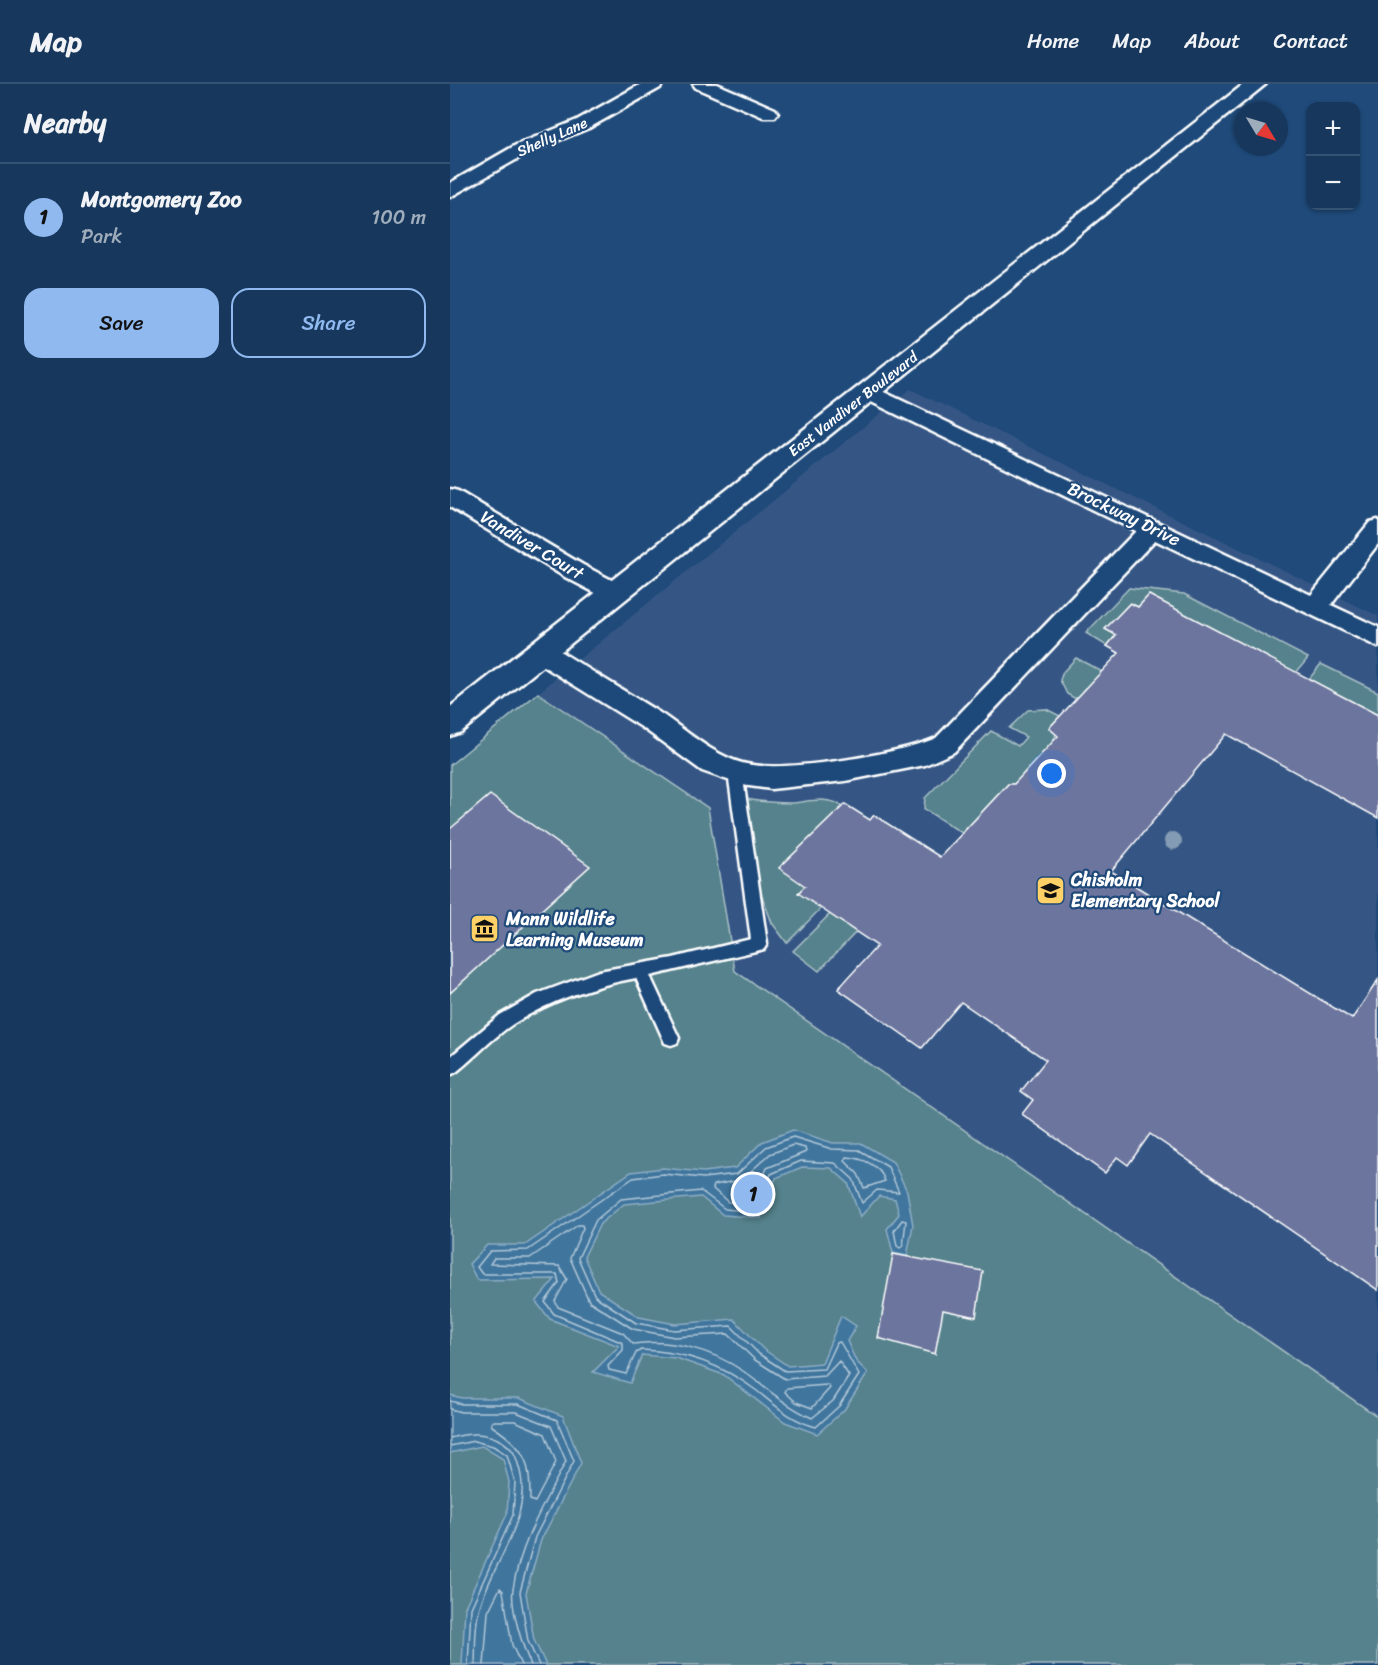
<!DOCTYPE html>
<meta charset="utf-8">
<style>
:root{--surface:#17385c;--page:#203f62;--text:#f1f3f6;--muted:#9eacbb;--line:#365272;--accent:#90b9f0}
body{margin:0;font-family:Sriracha,sans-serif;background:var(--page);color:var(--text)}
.controls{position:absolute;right:18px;top:18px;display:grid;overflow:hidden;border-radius:12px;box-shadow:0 2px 4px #0004}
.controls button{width:54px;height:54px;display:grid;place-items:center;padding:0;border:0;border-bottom:2px solid var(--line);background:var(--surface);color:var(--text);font:30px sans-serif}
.compass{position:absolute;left:784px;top:18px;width:54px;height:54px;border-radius:50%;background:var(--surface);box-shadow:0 2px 4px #0004;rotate:128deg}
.you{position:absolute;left:602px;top:690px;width:21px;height:21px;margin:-15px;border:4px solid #fff;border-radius:50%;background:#1a73e8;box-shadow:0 0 0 9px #1a73e833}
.badge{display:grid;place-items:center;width:39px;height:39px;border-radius:50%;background:var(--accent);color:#111;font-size:20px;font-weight:700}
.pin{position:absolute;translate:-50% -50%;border:3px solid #fff;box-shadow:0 2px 6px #0006}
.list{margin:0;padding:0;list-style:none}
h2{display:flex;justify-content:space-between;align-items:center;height:78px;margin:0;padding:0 24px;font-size:26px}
h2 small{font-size:20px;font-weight:400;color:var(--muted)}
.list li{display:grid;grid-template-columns:39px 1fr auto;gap:18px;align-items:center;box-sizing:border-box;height:108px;padding:0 24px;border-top:2px solid var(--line)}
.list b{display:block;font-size:22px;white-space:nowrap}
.list p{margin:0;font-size:20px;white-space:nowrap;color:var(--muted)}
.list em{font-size:20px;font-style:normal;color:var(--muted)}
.actions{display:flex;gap:12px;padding:18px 24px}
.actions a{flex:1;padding:14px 0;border:2px solid var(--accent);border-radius:18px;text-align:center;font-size:21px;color:var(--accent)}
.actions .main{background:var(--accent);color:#111}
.map{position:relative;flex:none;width:928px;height:1581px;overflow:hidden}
header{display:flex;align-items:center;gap:36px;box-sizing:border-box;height:84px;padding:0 30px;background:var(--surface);border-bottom:2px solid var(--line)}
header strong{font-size:28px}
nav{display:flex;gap:33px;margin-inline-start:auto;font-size:21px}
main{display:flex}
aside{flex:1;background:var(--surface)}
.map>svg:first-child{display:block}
</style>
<header>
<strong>Map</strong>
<nav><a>Home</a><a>Map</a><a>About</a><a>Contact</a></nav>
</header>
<main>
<aside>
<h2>Nearby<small></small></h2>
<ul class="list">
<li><span class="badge">1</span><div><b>Montgomery Zoo</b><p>Park</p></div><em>100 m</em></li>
</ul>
<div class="actions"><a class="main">Save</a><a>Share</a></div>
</aside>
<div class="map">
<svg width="928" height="1581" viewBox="0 0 928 1581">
<rect width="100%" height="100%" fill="#1f4a7a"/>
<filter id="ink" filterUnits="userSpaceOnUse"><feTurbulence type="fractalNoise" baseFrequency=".0167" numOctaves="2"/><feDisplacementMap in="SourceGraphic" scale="12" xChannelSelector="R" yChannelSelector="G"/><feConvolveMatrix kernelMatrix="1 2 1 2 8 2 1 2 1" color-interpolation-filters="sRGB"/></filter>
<g filter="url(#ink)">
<path fill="#365785" d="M460,305L928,532V1333L285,887L258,724L88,609Z"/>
<path fill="#55828c" stroke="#aac0c6" stroke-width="1.5" d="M679,504L734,510L858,574L825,615L699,511L688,523L680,519L655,545L666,551L657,562L636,549Z
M626,574L660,592L645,609L636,604L626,615L617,610L610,596L613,588Z
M871,580L928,608V631L859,595Z
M88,609L258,724L285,887L928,1333V1581H0V681Z
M596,625L610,632L599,644L606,650L603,658L564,700H558L512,749L474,725L475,714L541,647L568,662L576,653L559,644L578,626Z
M296,715C311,718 325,719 341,719C358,718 378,711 393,723L355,802L371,824L337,859L322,839L311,809Z
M380,830L406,848L369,887L343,867Z"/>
<path fill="#41769e" stroke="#8dadc5" stroke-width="1.5" d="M343,1046L383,1059H411L443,1078L457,1107L463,1141L457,1172L443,1169L437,1145L449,1130L445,1115L429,1112L410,1133L398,1099L381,1084L352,1083L326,1094L311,1134L273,1131L251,1113L174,1120L150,1140L134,1173L149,1207L189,1233L225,1240L284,1235L313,1265L338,1282L372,1279L391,1232L406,1242L397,1257L406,1277L418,1289L394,1326L367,1350L335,1338L274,1291L226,1274L192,1271L180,1299L143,1288L169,1262L100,1235L86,1218L105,1195L27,1196L19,1180L37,1161H75L181,1088L213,1084L253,1088L285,1084L312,1058Z
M0,1311L12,1314H69L113,1332L131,1379L91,1456L76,1509L84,1556L96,1581H12L15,1523L57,1430L59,1398L53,1375L32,1362L0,1369Z"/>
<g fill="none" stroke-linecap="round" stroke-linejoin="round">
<path stroke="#b3c8d8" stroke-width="1.5" d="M343,1053L382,1065L409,1066L438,1083L449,1108L427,1106L412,1119L403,1095L385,1079L351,1077L321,1090L306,1128L275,1125L251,1107L171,1115L146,1136L128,1174L145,1212L186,1239L224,1246L281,1242L309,1270L335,1287L374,1285L386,1259L390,1258L409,1291L389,1322L366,1343C342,1337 326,1322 307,1307C273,1281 234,1267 191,1266L186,1269L176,1290L159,1286L158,1282L173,1266V1259L104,1230L95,1218L109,1199L107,1190H32L27,1183L40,1167L78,1166L183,1094L213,1090L253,1094L287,1090L316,1063Z
M343,1061L355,1064L356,1068L317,1084L302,1119L278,1118L263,1105L264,1101L291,1096L320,1070Z
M397,1073C412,1074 430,1081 435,1097L414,1104L408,1090L395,1077Z
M452,1136L456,1137L453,1162L450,1164L447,1162L444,1147Z
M128,1141H132L133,1144L120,1174L139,1217L183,1245L224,1253L278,1250L305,1276L335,1295L375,1292L389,1277L399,1292L383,1317L362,1334C336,1322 316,1304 293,1287C262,1266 220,1254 183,1260L173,1249L108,1223L105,1217L117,1195L109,1182L40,1180L44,1174H80Z
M377,1301L380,1304L362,1324L346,1318L335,1308L337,1304Z
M0,1317L12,1320H68L107,1336L124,1377L85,1453L70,1508L78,1557L89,1581
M0,1325L11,1328H66L101,1342L116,1377C95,1418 70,1459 63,1505C60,1524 73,1564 81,1581
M44,1337H65L95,1350L106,1378L85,1418L80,1416C80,1377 76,1364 42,1342L41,1339Z
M0,1354C18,1349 36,1347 53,1358C62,1364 65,1369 68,1380C86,1433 42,1477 29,1526C24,1544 26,1563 25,1581
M0,1362L24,1357L43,1362L57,1371L65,1398L63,1431L21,1524L18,1581
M34,1581L38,1528L50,1504L53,1507L62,1561L71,1581"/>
</g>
<path fill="#6c759e" stroke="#fff" stroke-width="1.5" d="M699,511L928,631V734L776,650L661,787L902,935L928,896V1206L700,1050L678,1081L667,1073L655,1089L572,1030L583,1016L571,1007L596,976L511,918L472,964L388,905L427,862L348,809L355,802L329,784L395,720L420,736L424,731L490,773L558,700H564L608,652L599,644L669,569L657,562L666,551L655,545L680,519L688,523Z
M40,711L140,782L0,909V745Z
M443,1170L533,1187L526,1233L493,1226L485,1270L428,1254Z"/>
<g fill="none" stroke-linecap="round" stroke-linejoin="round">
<defs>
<path id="lane" d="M285,682L290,684L292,688L317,860L314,865L200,892L229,954L227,959L221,961L215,959L186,894C142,902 101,916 63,940C43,953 25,973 6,988L0,991V973L50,931L87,910L149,887L223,874L301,855L278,688L280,684Z"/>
<path id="street" d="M191,0H213L210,4L139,44L78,69L0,113V99L66,61L127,36Z
M243,0H267L325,25L328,29L325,33H313L246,4Z
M419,301L861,511L920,438L928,436V460L881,521L928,543V563L705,456L504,668L475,681L395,697L321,705L292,701L252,687L193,644L82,575L78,568L82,561L91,559L100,561C136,584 173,606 210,629C236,646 261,670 292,679C330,690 449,670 486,654L686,447L411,313L408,308L411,303Z
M0,405L8,407L133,481L175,503L178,509L175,515L166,518L157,515L115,493L0,423Z"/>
<path id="secondary" d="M794,0H816L11,648L0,652V623Z"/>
</defs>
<use href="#lane" stroke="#fff" stroke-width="5"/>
<use href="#street" stroke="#fff" stroke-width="5"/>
<use href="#secondary" stroke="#fff" stroke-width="5"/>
<use href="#lane" fill="#1f4a7a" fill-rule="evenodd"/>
<use href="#street" fill="#1f4a7a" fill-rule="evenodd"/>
<use href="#secondary" fill="#1f4a7a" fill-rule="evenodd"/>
</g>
<circle fill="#839cb3" cx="723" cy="757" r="9"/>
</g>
<defs>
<symbol id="school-square" viewBox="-11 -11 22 22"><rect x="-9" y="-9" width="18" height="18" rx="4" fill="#ffd166" stroke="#1f4a7a"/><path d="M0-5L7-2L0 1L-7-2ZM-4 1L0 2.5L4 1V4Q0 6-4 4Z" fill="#111"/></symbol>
<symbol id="museum-square" viewBox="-11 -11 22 22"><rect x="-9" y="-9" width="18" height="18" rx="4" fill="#ffd166" stroke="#1f4a7a"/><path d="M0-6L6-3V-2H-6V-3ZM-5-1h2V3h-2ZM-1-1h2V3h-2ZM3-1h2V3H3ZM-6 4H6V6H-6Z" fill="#111"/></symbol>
</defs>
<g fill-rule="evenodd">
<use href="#school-square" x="584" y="790" width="33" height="33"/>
<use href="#museum-square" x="18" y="828" width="33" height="33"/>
</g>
<g text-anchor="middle" stroke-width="4.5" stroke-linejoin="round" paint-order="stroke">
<g font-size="15" fill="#fff" stroke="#1f4a7a">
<text transform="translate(102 53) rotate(-24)" y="5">Shelly Lane</text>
<text transform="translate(403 320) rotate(-38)" y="5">East Vandiver Boulevard</text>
</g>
<g font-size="18" fill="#fff" stroke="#1f4a7a">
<text transform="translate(674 430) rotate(26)" y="6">Brockway Drive</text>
<text transform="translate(82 461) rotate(31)" y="6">Vandiver Court</text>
</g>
<g font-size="18" font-weight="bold" fill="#fff" stroke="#1f4a7a" text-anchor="start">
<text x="621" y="802">Chisholm<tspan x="621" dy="21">Elementary School</tspan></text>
<text x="56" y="841">Mann Wildlife<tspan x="56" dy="21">Learning Museum</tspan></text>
</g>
</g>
</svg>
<div class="controls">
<button>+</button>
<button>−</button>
</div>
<svg class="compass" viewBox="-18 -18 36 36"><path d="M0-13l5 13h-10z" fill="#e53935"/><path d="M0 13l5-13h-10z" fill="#9eacbb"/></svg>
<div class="you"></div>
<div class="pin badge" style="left:303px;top:1110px">1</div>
</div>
</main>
